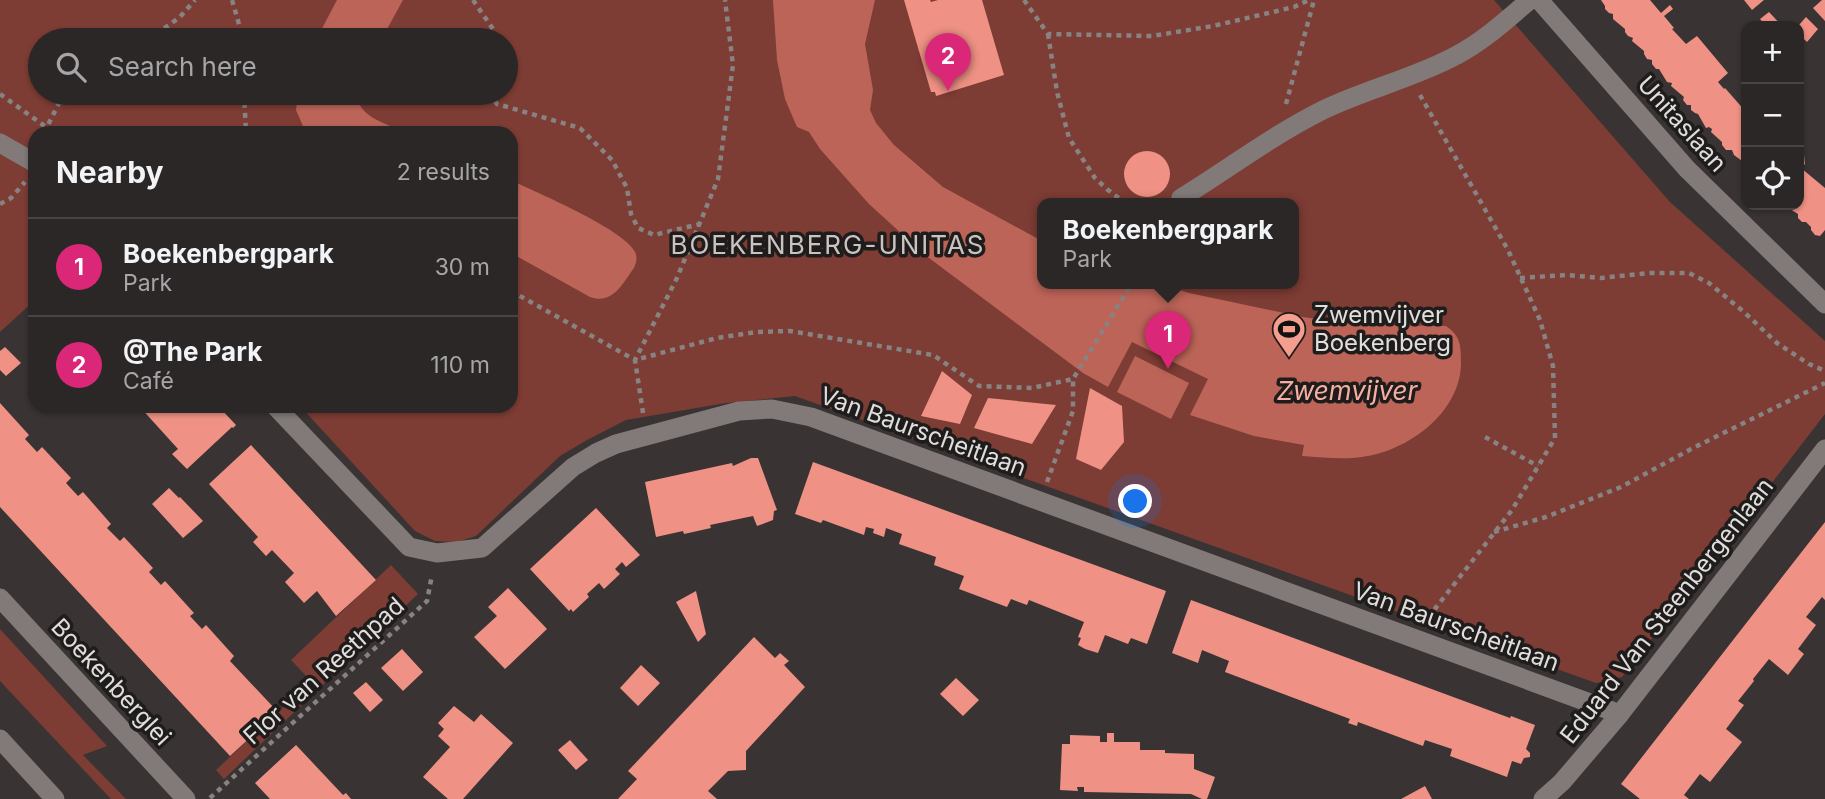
<!DOCTYPE html>
<meta charset="utf-8">
<style>
:root{--surface:#2b2726;--page:#373332;--text:#f1f3f6;--muted:#a6a5a7;--line:#474443;--accent:#db2777}
body{margin:0;font-family:Inter,sans-serif;background:var(--page);color:var(--text)}
.controls{position:absolute;right:21px;top:21px;display:grid;overflow:hidden;border-radius:14px;box-shadow:0 2px 5px #0004}
.controls button{width:63px;height:63px;display:grid;place-items:center;padding:0;border:0;border-bottom:2px solid var(--line);background:var(--surface);color:var(--text);font:35px sans-serif}
.you{position:absolute;left:1136px;top:502px;width:24px;height:24px;margin:-18px;border:5px solid #fff;border-radius:50%;background:#1a73e8;box-shadow:0 0 0 10px #1a73e833}
.badge{display:grid;place-items:center;width:46px;height:46px;border-radius:50%;background:var(--accent);color:#fff;font-size:23px;font-weight:700}
.pin{position:absolute;translate:-50% -58px;filter:drop-shadow(0 2px 4px #0008)}
.pin::after{content:'';position:absolute;top:37px;width:24px;height:21px;background:inherit;clip-path:polygon(0 0,100% 0,50% 100%)}
.popup{position:absolute;left:1037px;top:198px;width:262px;height:91px;box-sizing:border-box;display:grid;place-content:center;border-radius:14px;background:var(--surface);filter:drop-shadow(0 2px 5px #0005);font-size:23px;white-space:nowrap;color:var(--muted)}
.popup b{font-size:26px;color:var(--text)}
.popup::after{content:'';position:absolute;left:50%;top:100%;margin-left:-14px;border:14px solid transparent;border-top-color:var(--surface)}
.list{margin:0;padding:0;list-style:none}
h2{display:flex;justify-content:space-between;align-items:center;height:91px;margin:0;padding:0 28px;font-size:30px}
h2 small{font-size:23px;font-weight:400;color:var(--muted)}
.list li{display:grid;grid-template-columns:46px 1fr auto;gap:21px;align-items:center;box-sizing:border-box;height:98px;padding:0 28px;border-top:2px solid var(--line)}
.list b{display:block;font-size:26px;white-space:nowrap}
.list p{margin:0;font-size:23px;white-space:nowrap;color:var(--muted)}
.list em{font-size:23px;font-style:normal;color:var(--muted)}
.icon{flex:none;width:38px;height:38px;fill:none;stroke:currentColor;stroke-width:2;stroke-linecap:round;stroke-linejoin:round}
.map{position:relative;flex:none;width:1825px;height:799px;overflow:hidden}
.search{position:absolute;background:var(--surface);box-shadow:0 2px 5px #0004;left:28px;top:28px;width:490px;height:77px;display:flex;align-items:center;gap:18px;box-sizing:border-box;padding:0 24px;border-radius:38px;color:var(--muted);font-size:26px}
.panel{position:absolute;background:var(--surface);box-shadow:0 2px 5px #0004;left:28px;top:126px;width:490px;height:287px;border-radius:21px}
.map>svg:first-child{display:block}
</style>
<div class="map">
<svg width="1825" height="799" viewBox="0 0 1825 799">
<rect width="100%" height="100%" fill="#393433"/>
<path fill="#7d3c34" fill-rule="evenodd" d="M0,0H1494L1670,202L1825,341V414L1622,677L1596,683L795,396L726,403L626,420L587,440L560,456L476,536L457,542L435,541L415,531L300,406H511V133H35V300L0,332ZM40,40H506V93H40ZM1042,203H1294V283H1042Z
M391,565L418,594L224,779L216,770L311,681L291,660Z
M0,629L107,746L83,755L126,799H111L0,681Z"/>
<path fill="#bd6458" d="M337,0H403L381,40H316Z
M773,0H875L865,44L873,90L870,110L876,123L894,145L943,187L1042,241V283H1158L1189,293L1303,317L1360,325L1446,326C1461,336 1461,346 1461,364C1460,413 1408,451 1362,457C1342,460 1322,457 1302,456L1304,445L1254,436L1190,415L1208,379L1132,342L1108,387L1083,373L925,255L869,204L820,149L809,132L797,127L785,99L777,60Z
M298,93H357C357,118 388,124 408,133H306L296,110Z
M511,180C537,193 624,229 635,252C638,258 636,263 634,268C622,284 613,305 590,297L511,253Z
M1135,356L1189,383L1171,419L1117,392Z"/>
<path fill="#ef9184" d="M904,0H930L931,2L938,0H982L1004,75L936,96L935,92H931Z
M1601,0H1650L1661,13L1670,5L1673,9L1664,16L1674,28L1672,29L1686,44L1697,36L1728,73L1718,82L1724,89L1725,88L1746,112V164L1734,155L1732,150H1726L1722,145V142L1711,132L1712,129L1709,127L1706,128L1698,114L1695,113L1691,110V105H1687L1683,100L1684,97L1671,86L1672,83L1667,82L1659,69H1656L1652,64V60L1647,59L1644,54V51L1632,41L1633,38L1628,36L1625,32V29L1613,19V14L1609,13L1605,9V6Z
M1744,0H1764L1752,10Z
M1822,0H1825V21L1813,8Z
M1769,12L1782,26H1766L1760,19Z
M1806,17L1818,29L1807,42L1799,34V25Z
M1799,150L1804,155L1805,164L1801,168L1825,188V230L1820,236L1815,235L1811,230V227L1806,222H1802L1798,218V214L1790,209V205H1799Z
M1124 174a23 23 0 1 1 46 0a23 23 0 1 1-46 0Z
M5,347L21,363L6,376L0,370V351Z
M942,371L972,395L960,424L921,416Z
M1090,388L1122,406L1124,442L1101,470L1076,459Z
M988,398L1056,405L1032,444L974,428Z
M0,403L29,435L25,439L37,452L42,447L71,478L66,483L78,496L83,492L111,524L107,528L120,541L124,537L153,568L149,572L161,585L165,581L194,613L190,616L202,629L206,625L234,656L230,661L278,712L230,756L0,507Z
M139,406H218L236,425L233,428L232,427L187,469L172,454L178,449Z
M251,445L376,580L336,616L317,591L304,603L285,582L294,573L272,550L266,556L253,542L258,537L209,484Z
M751,458H758L777,510L774,511L773,520L757,526L753,516L710,525L711,528L684,534L683,531L656,537L645,482L732,463L733,466Z
M813,462L1166,591L1147,644L1131,638L1128,644L1105,635L1098,653L1085,649L1078,645L1081,638L1078,637L1084,622L1029,600L1027,605L1011,599L1007,607L959,589L964,576L934,565L936,557L899,544L902,534L886,528L884,537L873,533L874,529L866,527L864,535L823,520L821,523L795,514Z
M169,488L179,498L180,497L203,521L183,538L152,504Z
M596,508L640,555L626,567L622,562L615,569L620,574L604,589L599,583L587,594L589,597L573,612L571,609L569,611L530,569Z
M1825,522V600L1822,597L1806,617L1816,625L1798,649L1804,654L1788,675L1769,659L1753,679L1754,681L1738,701L1744,705L1726,729L1742,742L1710,782L1700,774L1684,795L1689,799H1640L1621,784Z
M508,588L547,629L505,669L474,637L497,616L488,607Z
M696,591L706,634L698,642L676,602Z
M1191,600L1510,718L1511,716L1535,725L1526,749L1530,753V757L1524,758L1521,764L1512,761L1507,777L1450,756L1452,749L1425,740L1423,746L1358,722L1357,726L1348,723L1350,719L1225,672L1229,661L1202,650L1198,663L1172,653Z
M754,637L775,658L780,653L789,661L784,665L805,687L746,751V770L728,771L708,791L717,799H618L637,779L628,771Z
M402,649L423,672L403,691L381,668Z
M641,665L660,683L638,706L620,688Z
M956,678L979,700L963,716L940,694Z
M366,682L383,700L370,712L353,693Z
M454,706L474,722L481,714L513,743L463,799H448L423,777L450,747L438,736L444,729L438,723Z
M1107,733H1114V742H1140V750H1165V753L1194,754V769L1215,777L1207,799H1202L1191,794L1084,792V787H1077L1078,791L1060,790L1062,744H1070V735L1100,736V742H1107Z
M570,740L588,760L576,770L558,750Z
M296,745L343,795L346,793L351,799H270L255,783Z
M1425,786L1432,799H1401Z"/>
<g fill="none" stroke-linecap="round" stroke-linejoin="round">
<path stroke="#888383" stroke-width="4.5" stroke-dasharray="5 5" stroke-linecap="butt" d="M232,0L241,31L242,40
M473,0L493,29L489,40
M1024,0L1048,34L1152,36L1213,26L1294,7L1309,0
M1048,34L1057,92L1069,138L1095,178L1108,190L1120,199L1132,203
M148,40L180,17L195,0
M244,93L246,133
M489,93L497,104L580,128L612,160L627,188L631,214L638,228L654,235L700,224
M0,94L46,127L58,133
M1420,95L1508,250L1540,320L1553,366L1555,438L1512,510L1427,619
M1286,104L1314,0
M44,133L61,99L68,93
M0,204L11,198L25,182
M1520,278L1566,275L1601,278L1650,273H1689L1709,283L1744,312L1777,343L1809,364L1825,371
M511,291L635,360L677,278L718,179L733,65L725,0
M643,413L635,360L717,338L756,332L790,331L933,355L979,386L1032,388L1073,379
M1485,437L1538,466
M1047,482L1073,411V379L1132,283
M1494,532L1546,517L1621,487L1693,448L1825,383
M210,798L427,601L432,575"/>
<path stroke="#817a79" stroke-width="19" d="M1181,198C1228,169 1273,135 1323,110C1366,89 1415,78 1457,55C1484,41 1507,19 1530,0"/>
<path stroke="#817a79" stroke-width="19" d="M1539,0L1687,169L1825,304
M0,143L35,163
M275,406L409,547L437,553L482,548L573,467L596,453L616,444L739,411L772,409L811,417L1620,714
M1543,799L1562,782L1620,714L1825,449"/>
<path stroke="#817a79" stroke-width="19" d="M0,598L186,799
M0,739L55,799"/>
</g>
<defs>
<symbol id="stadium-pin" viewBox="-11 -11 22 30"><path d="M0 17L-7.5 6A9.5 9.5 0 1 1 7.5 6Z" fill="#f59d8f" stroke="#1f1c1c"/><path d="M0-5a6.5 5 0 1 0 0 10a6.5 5 0 1 0 0-10ZM-3.5-1.8h7v3.6h-7Z" fill="#111"/></symbol>
</defs>
<g fill-rule="evenodd">
<use href="#stadium-pin" x="1270" y="310" width="38" height="52"/>
</g>
<g text-anchor="middle" stroke-width="7" stroke-linejoin="round" paint-order="stroke">
<g font-size="24" fill="#e1dddd" stroke="#1f1c1c">
<text transform="translate(1682 124) rotate(48)" y="8">Unitaslaan</text>
<text transform="translate(923 432) rotate(20)" y="8">Van Baurscheitlaan</text>
<text transform="translate(1667 611) rotate(-52)" y="8">Eduard Van Steenbergenlaan</text>
<text transform="translate(1456 627) rotate(20)" y="8">Van Baurscheitlaan</text>
<text transform="translate(324 671) rotate(-42)" y="8">Flor van Reethpad</text>
<text transform="translate(111 682) rotate(47)" y="8">Boekenberglei</text>
</g>
<g font-size="24" fill="#e1dddd" stroke="#1f1c1c" text-anchor="start">
<text x="1314" y="323">Zwemvijver<tspan x="1314" dy="28">Boekenberg</tspan></text>
</g>
<g font-size="26" letter-spacing="2" fill="#cac3c1" stroke="#1f1c1c">
<text x="828" y="254">BOEKENBERG-UNITAS</text>
</g>
<g font-size="26" font-style="italic" fill="#f7afa3" stroke="#1f1c1c">
<text x="1347" y="400">Zwemvijver</text>
</g>
</g>
</svg>
<div class="controls">
<button>+</button>
<button>−</button>
<button><svg class="icon" aria-label="locate" viewBox="0 0 24 24"><circle cx="12" cy="12" r="6"/><path d="M12 2v4M12 18v4M2 12h4M18 12h4"/></svg></button>
</div>
<div class="you"></div>
<div class="pin badge" style="left:1168px;top:369px">1</div>
<div class="popup"><b>Boekenbergpark</b>Park</div>
<div class="pin badge" style="left:948px;top:91px">2</div>
<div class="search"><svg class="icon" aria-label="search" viewBox="0 0 24 24"><circle cx="10" cy="10" r="6"/><path d="M15 15l6 6"/></svg>Search here</div>
<section class="panel">
<h2>Nearby<small>2 results</small></h2>
<ul class="list">
<li><span class="badge">1</span><div><b>Boekenbergpark</b><p>Park</p></div><em>30 m</em></li>
<li><span class="badge">2</span><div><b>@The Park</b><p>Café</p></div><em>110 m</em></li>
</ul>
</section>
</div>
